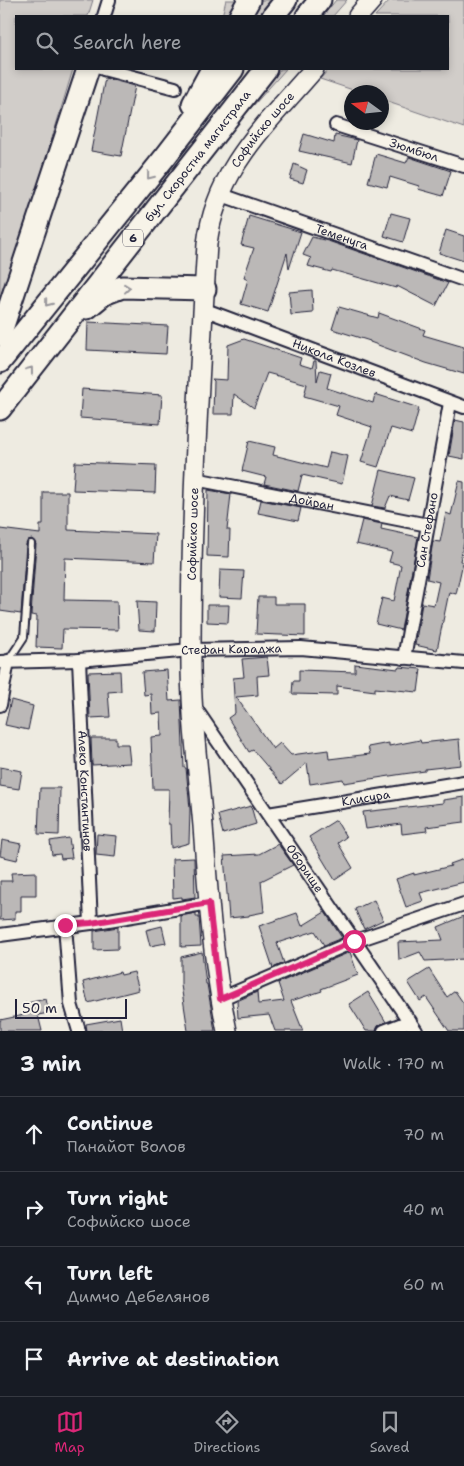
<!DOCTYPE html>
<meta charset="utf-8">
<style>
:root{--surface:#171b24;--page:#20242c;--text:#f1f3f6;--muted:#9ea1a6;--line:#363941;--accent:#db2777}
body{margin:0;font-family:"Shantell Sans",sans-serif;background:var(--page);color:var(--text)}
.compass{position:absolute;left:344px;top:85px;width:45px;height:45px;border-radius:50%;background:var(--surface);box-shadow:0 2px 8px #0003;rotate:285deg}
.scale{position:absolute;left:15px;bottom:12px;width:112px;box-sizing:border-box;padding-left:5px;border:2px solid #22223b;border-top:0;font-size:14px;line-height:18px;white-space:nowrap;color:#22223b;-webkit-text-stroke:4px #f7f3e8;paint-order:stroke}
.stop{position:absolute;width:15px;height:15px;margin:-11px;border:4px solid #db2777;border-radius:50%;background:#fff}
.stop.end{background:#db2777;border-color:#fff;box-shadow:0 1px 5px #0008}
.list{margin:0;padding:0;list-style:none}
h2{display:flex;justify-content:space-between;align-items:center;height:65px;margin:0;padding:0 20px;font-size:21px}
h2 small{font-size:16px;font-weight:400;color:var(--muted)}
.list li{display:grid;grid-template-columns:32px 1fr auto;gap:15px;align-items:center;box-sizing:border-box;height:75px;padding:0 20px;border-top:1px solid var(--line)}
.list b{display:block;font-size:19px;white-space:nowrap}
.list p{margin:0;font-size:16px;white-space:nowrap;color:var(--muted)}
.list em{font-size:16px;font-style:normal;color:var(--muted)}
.icon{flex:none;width:28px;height:28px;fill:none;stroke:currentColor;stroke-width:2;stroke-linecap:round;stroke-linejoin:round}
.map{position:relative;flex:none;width:464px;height:1031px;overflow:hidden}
.search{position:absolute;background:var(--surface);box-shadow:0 2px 8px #0003;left:15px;right:15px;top:15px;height:55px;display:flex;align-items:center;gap:12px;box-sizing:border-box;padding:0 18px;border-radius:0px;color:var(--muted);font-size:19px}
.sheet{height:365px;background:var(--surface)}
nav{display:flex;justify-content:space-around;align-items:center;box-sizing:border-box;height:70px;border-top:1px solid var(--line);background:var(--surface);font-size:14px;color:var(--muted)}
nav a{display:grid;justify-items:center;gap:2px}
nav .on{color:var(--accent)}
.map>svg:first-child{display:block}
</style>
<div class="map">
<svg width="464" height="1031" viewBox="0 0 464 1031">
<rect width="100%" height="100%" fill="#eeebe1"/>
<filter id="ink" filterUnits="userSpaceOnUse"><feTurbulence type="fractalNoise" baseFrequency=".02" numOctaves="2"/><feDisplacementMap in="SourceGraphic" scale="10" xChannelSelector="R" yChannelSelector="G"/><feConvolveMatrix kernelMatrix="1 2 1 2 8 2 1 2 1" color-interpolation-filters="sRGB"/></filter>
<g filter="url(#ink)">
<path fill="#d1cdc9" stroke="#7a7882" d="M0,0H93L88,16H16V69H73L0,311Z
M226,0H238L229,16H222Z
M260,0H273L261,16H251Z
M336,0H347L333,16H323Z
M390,0H464V128L382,100V92H359L320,79L329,69H448V16H375Z
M281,69H286L235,126Z"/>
<path fill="#bbb8b7" stroke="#22223b" d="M105,78L135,86L121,156L91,151Z
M304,134L334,143L335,135L357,140L352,163L299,151Z
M376,154L406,163L409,157L451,171L443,196L418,189L419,186L390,177L387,187L368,182Z
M294,164L307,170L303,183L290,179Z
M391,213L410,218L403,242L384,236Z
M249,216L301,232L289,269L287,253L268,312L241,304L248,279L244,277L254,248L241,245Z
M446,230L464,236V261L439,253Z
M312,237L328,241L448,283L436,306L397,286L396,288L332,270L331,272L308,266L311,258L303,255Z
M312,290L313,313L291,315L289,292Z
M339,307L378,318L379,313L425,330L423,335L464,347V374L426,363L370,342V341L332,329Z
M88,322L168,326L166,354L87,350Z
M244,339L301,358L299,364L312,368L314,361H316L317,381L320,370L331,373L327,388L373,403L375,394L419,408L412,434L391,428L378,467L361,462L372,427L336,415L339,406L304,396L307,384L267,373L254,408L234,394L233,414H213L214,381L212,379L227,380L228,345Z
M82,389L162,395L160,424L80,418Z
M455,420L464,422V459L449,456Z
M249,441L275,447L273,455L326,468L330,452L348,456L342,484L302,475L298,491L264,484L266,477L242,471Z
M75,462L156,465L155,493L73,490Z
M381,470L414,478L408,500L390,496L385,508L372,506Z
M459,481L464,482V542L460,561L463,562L456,594L449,592L437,650L415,645L417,634L422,603L434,605L439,582L427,579L433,541L440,542L446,513L451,515Z
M208,490L231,494L227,530H230L229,557L207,556Z
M43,492H68V530L156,534L154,562L65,558L64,600L117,601L118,630L63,629L62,648L36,647L37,616L31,615L36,544L32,539L28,540L26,544L21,614L0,611V529L40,534V525H43Z
M261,500L301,508L298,521L258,513Z
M362,520L382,524L381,529L418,537L401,630L376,624L382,598L394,601L401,565L389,562L392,552L356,544Z
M220,570L244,571L242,598L219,597Z
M258,597H274V604H305V636L256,634Z
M137,601L156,602L155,631L139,630Z
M207,605H229L228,623L207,622Z
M267,657L269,675L257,676L258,695L236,697L273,749L280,743L291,755L328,750L329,759L370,754L368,747L389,743V746L420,740L421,743L459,739L461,765L425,769V771L403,774L344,783L343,779L310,784L307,763L282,784L253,750L249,752L228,718L235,713L233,678L244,677L242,659Z
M355,664L398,669L399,667L421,669L418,692L375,688V691L337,686V695L292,694L293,681H299V670L355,672Z
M167,670L169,701L181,700L184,768H186L190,809L189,843L171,848L170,824H168L169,789H153L151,737L162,736L161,713L152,714L151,694L144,695L142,672Z
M120,671L121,691L108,692L110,717L90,718L88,672Z
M11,700L33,706L28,730L5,725Z
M91,738H116V744H128L130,763L92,765Z
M0,767L22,771L19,789L0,786Z
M40,788H60L59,835L38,834Z
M464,797V822L426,827L427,831L402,834L401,824L366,829L363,812L443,803V800Z
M251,806L256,824L223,834L218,815Z
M336,820L346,837L338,843L353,868L335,880L309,837Z
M97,834L117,836L115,857L96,855Z
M69,838L72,858L61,859L60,854L52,855L50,841Z
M2,840L21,844L17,860L0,856Z
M278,844L293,865L261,881L264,912L249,915V916L229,918L224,856L259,854Z
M194,858L195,897L182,899V897L173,898L172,859Z
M464,859V882L420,893L423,901L406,907L396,879L414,873V875L451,866L450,864Z
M36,872V895H21V911H15V919L0,920V881H12L11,873Z
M374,900L383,920L364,929L355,909Z
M325,912L342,938L324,945L315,931L277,943L284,963L273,968L259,926L297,913L302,926Z
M196,913V917H199L201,946L181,947V916Z
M464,916V959L425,961L420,952L399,960L398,942L443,940L438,927Z
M162,926L166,943L150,946L146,930Z
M118,927V949L94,950V931Z
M202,952L206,984H207L215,1031H188L181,985V957Z
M350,952L358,975L321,989L322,991L291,1001L303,1031H275L269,1015L238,1018L237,1001L257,992L258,1004L284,1001L278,983Z
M429,969L447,997L455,991L464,1004V1031H449L426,997L420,1001L408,982Z
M120,972L121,975L134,972L139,990L88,1003L83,982Z
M368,992L386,1022L378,1026L376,1031H366L349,1004Z
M46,999L49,1013L38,1015L42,1031H0V1020L24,1015L22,1004Z
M120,1018L122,1031H87L86,1024Z"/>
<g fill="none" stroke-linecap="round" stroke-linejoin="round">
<defs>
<path id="service" d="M8,661L24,637L31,544"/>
<g id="minor">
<path d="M104,16L109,0"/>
<path d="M103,69L175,88"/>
<path id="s1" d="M336,125L464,166"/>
<path id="s2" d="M219,194L464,280"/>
<path id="s3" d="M203,309L464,407"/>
<path id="s4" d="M195,479L428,525"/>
<path id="s5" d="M404,658L450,403"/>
<path id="s6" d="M79,660L91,923"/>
<path id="s7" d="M0,662L79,660L191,650L301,648L464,663"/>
<path d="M0,705L8,661"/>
<path id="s8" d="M193,705L416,1031"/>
<path id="s9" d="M268,814L464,782"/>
<path d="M65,925L71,1004L79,1031"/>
<path d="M0,935L91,923L209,903"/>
<path d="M220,999L355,941L464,904"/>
<path d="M384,1031L410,1021"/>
</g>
<g id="secondary">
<path d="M358,16L372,0"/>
<path id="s10" d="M227,1031C213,963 208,895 203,826C198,767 190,707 191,648C191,513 199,378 207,244C216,168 267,124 314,69"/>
</g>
<g id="trunk">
<path d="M240,16L249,0"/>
<path d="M273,16L286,0"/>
<path d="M307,16L320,0"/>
<path d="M193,104L212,69"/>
<path d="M87,308L104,294L122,287L205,289"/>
<path d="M0,335L88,69"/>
<path d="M0,362L165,157L233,69"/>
<path id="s11" d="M0,409L266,69"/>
</g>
</defs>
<use href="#service" stroke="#22223b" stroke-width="10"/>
<use href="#minor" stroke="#22223b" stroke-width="16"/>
<use href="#secondary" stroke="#22223b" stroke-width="22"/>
<use href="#trunk" stroke="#22223b" stroke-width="25"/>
<use href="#service" stroke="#f7f3e8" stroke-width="6"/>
<use href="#minor" stroke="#f7f3e8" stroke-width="12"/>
<use href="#secondary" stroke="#f7f3e8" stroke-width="19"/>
<use href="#trunk" stroke="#f7f3e8" stroke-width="21"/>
</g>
<defs><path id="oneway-chevron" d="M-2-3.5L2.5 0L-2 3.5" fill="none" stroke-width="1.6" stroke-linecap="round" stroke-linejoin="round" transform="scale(1.25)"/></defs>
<g stroke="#97959a">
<use href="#oneway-chevron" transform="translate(150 176) rotate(129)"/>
<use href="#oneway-chevron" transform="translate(127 288) rotate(-6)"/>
<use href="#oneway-chevron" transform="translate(48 303) rotate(129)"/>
<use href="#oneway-chevron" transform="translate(30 370) rotate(-53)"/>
</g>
</g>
<g fill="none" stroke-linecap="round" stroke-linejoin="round" filter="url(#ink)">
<path stroke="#db2777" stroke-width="6" d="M65,925L91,923L209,903L220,999L354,941"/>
</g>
<g text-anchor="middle" stroke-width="4.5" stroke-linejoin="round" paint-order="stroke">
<rect fill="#f7f3e8" stroke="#62616f" stroke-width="1" x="123" y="229.5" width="20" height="17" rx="4"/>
<g font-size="11" font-weight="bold" fill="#22223b">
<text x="133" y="242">6</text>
</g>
<g font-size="12" fill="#22223b" stroke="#f7f3e8">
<text dy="4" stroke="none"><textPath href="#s10" startOffset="919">Софийско шосе</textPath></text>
<text dy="4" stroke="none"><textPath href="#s1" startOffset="82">Зюмбюл</textPath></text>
<text dy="4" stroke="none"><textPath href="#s11" startOffset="321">бул. Скоростна магистрала</textPath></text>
<text dy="4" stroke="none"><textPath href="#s2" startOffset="130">Теменуга</textPath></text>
<text dy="4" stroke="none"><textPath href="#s3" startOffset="140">Никола Козлев</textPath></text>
<text dy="4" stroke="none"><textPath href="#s4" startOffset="119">Дойран</textPath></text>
<text dy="4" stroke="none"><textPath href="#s5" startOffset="130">Сан Стефано</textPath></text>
<text dy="4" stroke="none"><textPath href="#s10" startOffset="499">Софийско шосе</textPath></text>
<text dy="4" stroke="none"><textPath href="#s7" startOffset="232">Стефан Караджа</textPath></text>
<text dy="4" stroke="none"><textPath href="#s6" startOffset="131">Алеко Константинов</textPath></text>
<text dy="4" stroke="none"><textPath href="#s9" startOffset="99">Клисура</textPath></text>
<text dy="4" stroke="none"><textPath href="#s8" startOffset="198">Оборище</textPath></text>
</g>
</g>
</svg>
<svg class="compass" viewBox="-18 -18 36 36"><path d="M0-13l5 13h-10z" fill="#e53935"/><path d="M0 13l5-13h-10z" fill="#9ea1a6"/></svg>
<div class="scale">50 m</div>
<div class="stop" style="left:354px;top:941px"></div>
<div class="stop end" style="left:65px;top:925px"></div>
<div class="search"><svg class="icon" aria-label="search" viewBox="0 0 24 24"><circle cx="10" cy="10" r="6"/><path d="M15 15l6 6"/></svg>Search here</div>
</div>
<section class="sheet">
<h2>3 min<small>Walk · 170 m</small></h2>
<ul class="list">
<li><svg class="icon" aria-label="ahead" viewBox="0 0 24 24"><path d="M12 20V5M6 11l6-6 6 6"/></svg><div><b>Continue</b><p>Панайот Волов</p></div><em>70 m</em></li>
<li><svg class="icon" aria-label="right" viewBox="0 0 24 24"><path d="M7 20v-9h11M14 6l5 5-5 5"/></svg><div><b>Turn right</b><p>Софийско шосе</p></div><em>40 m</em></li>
<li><svg class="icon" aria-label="left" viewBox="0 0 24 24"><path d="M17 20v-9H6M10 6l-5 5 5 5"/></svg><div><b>Turn left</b><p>Димчо Дебелянов</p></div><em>60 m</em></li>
<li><svg class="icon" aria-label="arrive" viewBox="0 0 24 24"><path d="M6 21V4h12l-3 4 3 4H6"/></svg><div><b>Arrive at destination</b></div></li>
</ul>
</section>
<nav>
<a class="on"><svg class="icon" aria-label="map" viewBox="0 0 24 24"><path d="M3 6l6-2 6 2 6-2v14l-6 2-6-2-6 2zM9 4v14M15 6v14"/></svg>Map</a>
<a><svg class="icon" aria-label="directions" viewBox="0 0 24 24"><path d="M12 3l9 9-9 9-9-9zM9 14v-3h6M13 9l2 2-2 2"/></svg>Directions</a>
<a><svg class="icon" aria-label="saved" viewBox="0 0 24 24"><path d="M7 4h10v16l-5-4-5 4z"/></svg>Saved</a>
</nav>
